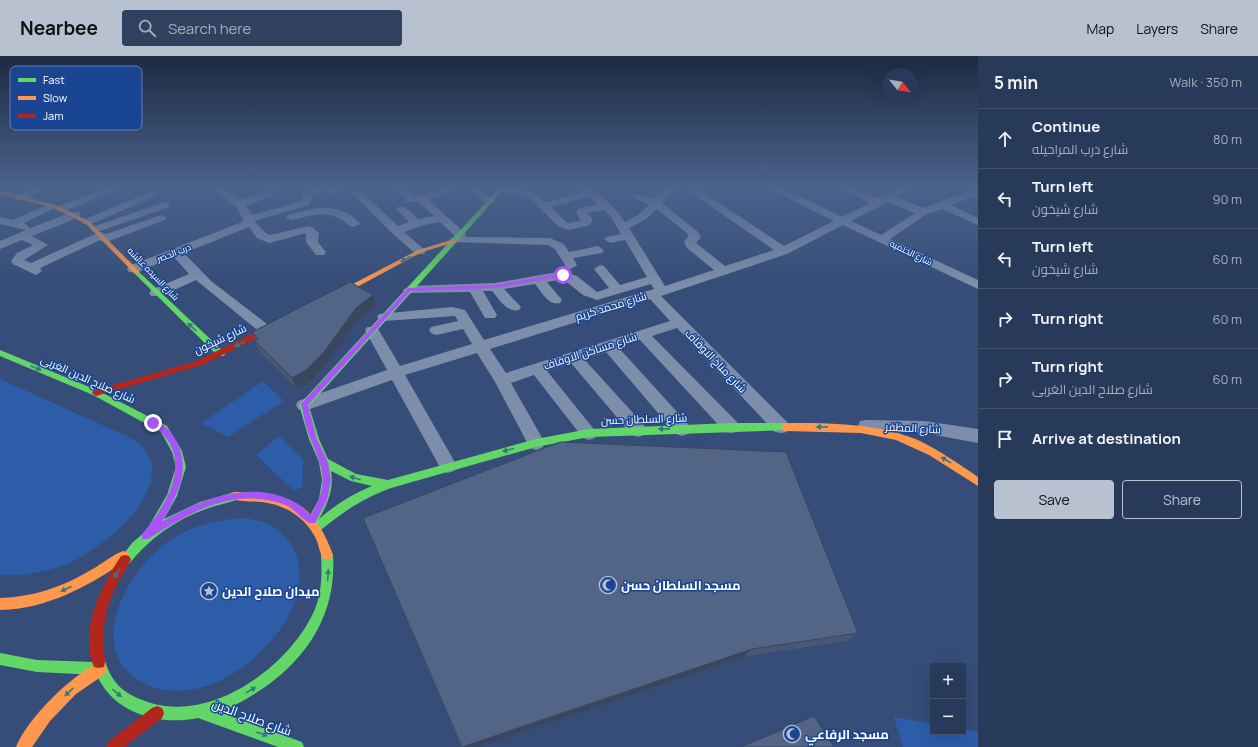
<!DOCTYPE html>
<meta charset="utf-8">
<style>
:root{--surface:#283a5a;--page:#304160;--text:#f1f3f6;--muted:#a5adbb;--line:#445470;--accent:#b8c1d0}
body{margin:0;font-family:Manrope,Cairo,sans-serif;background:var(--page);color:var(--text)}
.controls{position:absolute;right:12px;bottom:12px;display:grid;overflow:hidden;border-radius:4px;box-shadow:0 4px 16px #0002}
.controls button{width:36px;height:36px;display:grid;place-items:center;padding:0;border:0;border-bottom:1px solid var(--line);background:var(--surface);color:var(--text);font:20px sans-serif}
.compass{position:absolute;left:882px;top:12px;width:36px;height:36px;border-radius:50%;background:var(--surface);box-shadow:0 4px 16px #0002;rotate:120deg}
.stop{position:absolute;width:12px;height:12px;margin:-9px;border:3px solid #a855f7;border-radius:50%;background:#fff}
.stop.end{background:#a855f7;border-color:#fff;box-shadow:0 1px 4px #0008}
.list{margin:0;padding:0;list-style:none}
h2{display:flex;justify-content:space-between;align-items:center;height:52px;margin:0;padding:0 16px;font-size:17px}
h2 small{font-size:13px;font-weight:400;color:var(--muted)}
.list li{display:grid;grid-template-columns:26px 1fr auto;gap:12px;align-items:center;box-sizing:border-box;height:60px;padding:0 16px;border-top:1px solid var(--line)}
.list b{display:block;font-size:15px;white-space:nowrap}
.list p{margin:0;font-size:13px;white-space:nowrap;color:var(--muted)}
.list em{font-size:13px;font-style:normal;color:var(--muted)}
.actions{display:flex;gap:8px;padding:12px 16px}
.actions a{flex:1;padding:9px 0;border:1px solid var(--accent);border-radius:4px;text-align:center;font-size:14px;color:var(--accent)}
.actions .main{background:var(--accent);color:#111}
.icon{flex:none;width:22px;height:22px;fill:none;stroke:currentColor;stroke-width:2;stroke-linecap:round;stroke-linejoin:round}
.map{position:relative;flex:none;width:978px;height:691px;overflow:hidden}
header{display:flex;align-items:center;gap:24px;box-sizing:border-box;height:56px;padding:0 20px;background:var(--accent);color:#111}
header strong{font-size:19px}
nav{display:flex;gap:22px;margin-inline-start:auto;font-size:14px}
.search{width:280px;height:36px;background:var(--page);display:flex;align-items:center;gap:10px;box-sizing:border-box;padding:0 14px;border-radius:4px;color:var(--muted);font-size:15px}
main{display:flex}
aside{flex:1;background:var(--surface)}
.map>svg:first-child{display:block}
</style>
<header>
<strong>Nearbee</strong>
<div class="search"><svg class="icon" aria-label="search" viewBox="0 0 24 24"><circle cx="10" cy="10" r="6"/><path d="M15 15l6 6"/></svg>Search here</div>
<nav><a>Map</a><a>Layers</a><a>Share</a></nav>
</header>
<main>
<div class="map">
<svg width="978" height="691" viewBox="0 0 978 691">
<rect width="100%" height="100%" fill="#354d78"/>
<path fill="#2d5ca9" d="M0,323L129,381C133,384 140,388 144,392C177,435 100,495 65,509C50,514 34,518 18,519C12,519 6,520 0,518Z
M262,326L265,327L284,345L228,381L201,367Z
M279,380L303,404L302,431L294,435L256,399Z
M246,462C253,464 263,465 269,468C362,524 222,675 140,625C84,591 128,513 169,485C193,469 218,463 246,462Z
M894,661L933,668V676H963V673L978,676V691H903Z"/>
<g fill="none" stroke-linecap="round" stroke-linejoin="round">
<path fill="#7d8eab" fill-rule="evenodd" d="M34,131H47L25,144H17L16,142L17,140Z
M108,131H123L65,155L61,156L56,153L57,151Z
M210,131H222L240,144L264,136L267,131H277L272,140L246,150L252,159L301,145L303,143L301,137C308,128 341,131 353,131L334,138L327,135L312,138L313,143L309,149L254,165C259,168 263,177 270,179L308,170L312,171L319,177L318,186L326,196L324,199H316L306,186V177L269,187L257,182L249,171L184,197L211,225L271,271L273,274L271,277H261L196,224L161,240H151L149,237L151,234L189,218L174,201L137,216H129L127,213L129,210L242,166L243,163L236,151Z
M391,131H403L414,140H421L447,131H463L429,144L465,177L466,181L550,182L564,188L569,196L598,190L604,194L602,197L573,202L577,209L571,213L567,212L555,193L548,189L451,186L449,184L451,182L456,181L440,166L424,169L404,176L426,195L424,198H416L392,177L352,137L353,135H361L398,170L409,166L396,153L397,151H405L418,163L434,160L419,146L407,145Z
M467,131H479L495,145L494,147H486Z
M498,131C517,131 532,132 546,146L581,136L575,131C579,131 584,130 588,132C601,136 617,154 625,166L638,159L649,149L634,142L633,140L634,138H642L653,143L665,131H680L668,139L662,147L698,176L701,181L696,187L725,210L774,194L683,131H695L784,190L834,165L766,131H780L842,161L870,147L836,131H851L878,142L900,131H914L897,141L923,152L978,132V139L951,149L978,162V169L942,153L927,158L890,183L978,224V233L843,169L787,198L661,240L787,366L789,371L787,376L781,377L775,376L677,272L652,280L737,366L739,371L737,376L731,377L725,376L640,284L618,291L688,368L690,373L688,378L682,380L676,378L606,296L584,303L644,369L646,374L644,379L638,381L632,379L571,307L547,315L597,377L595,382L589,384L583,382L534,319L511,327L545,387L542,392L536,394L530,392L495,326L477,297L405,319L457,410L454,415L448,417L442,415L392,324L310,353L304,355L298,353L296,349L298,345L387,314L365,274L367,271H377L400,310L472,288L463,273L436,279L431,277L429,274L431,271L458,265L455,260L384,265L379,264L377,261L379,258L452,251L465,254L484,284L654,233L651,228L597,244L583,239L563,223L547,226L562,244L560,247C548,250 542,236 535,228L504,233L521,251L519,254C507,257 499,243 492,235H483L497,259L495,262H485L470,236L405,237L403,234L410,230L495,227L563,215L577,220L597,236L609,232L594,213L600,209L604,210L620,229L647,221L625,184L610,187L604,183L606,181L621,178L611,161L604,154L587,157L593,163L590,169L570,174L559,171L530,142L523,139L498,135ZM587,141L598,148L579,152L576,156L581,165L567,167L551,151ZM888,146L915,157L881,179L851,165ZM657,153L689,179L684,186L687,192L714,214L665,230L629,172L646,163ZM650,243L670,265L506,317L490,293Z
M152,135L157,138L156,140L91,168H83L81,166L83,164Z
M165,146L169,147L170,149L169,151L100,175L96,176L90,173L92,171Z
M51,147L56,150L55,152L24,167L30,171L28,173L71,156H79L81,158L70,165L32,180L48,189L24,204L31,207L97,177L101,176L106,178L161,159L167,162L165,164L109,185L105,187L100,184L40,212L42,215L36,219L13,208L11,205L17,197L33,189L22,184L0,193V185L26,174L0,168V161L13,164Z
M316,152C332,151 350,154 360,168L354,171C348,170 344,164 338,162C324,154 306,161 292,164L286,161L288,159Z
M866,364L924,365L978,373V387L924,377L866,376L860,375L858,370L860,365Z"/>
<path fill="#63d668" fill-rule="evenodd" d="M500,131H506L309,350L319,383L328,403L356,418L388,424L536,383L589,373L731,367H786L789,368L791,371L789,374L589,381L536,391L391,432C362,443 344,455 321,474L317,476L313,474L312,470L308,468L307,465L319,443L322,424L319,406L309,383L299,349ZM331,415L351,425L372,430C352,438 335,449 319,463C328,447 334,433 331,415Z
M136,214L138,215L224,296L225,298L224,300H218L134,217L132,216Z
M0,294L99,335L167,370L182,395L186,411L177,440L164,463L200,446L235,436L239,437L240,440L239,443C228,447 217,449 206,453C175,464 150,482 129,508L125,509L121,508L119,504L132,487L146,475L167,439L176,411L172,396L161,376L93,339L0,300Z
M327,494L331,495L333,499C338,576 286,627 220,656L302,686L304,691H278L198,662C161,670 113,658 97,619L37,616L0,609V597L37,604L93,606L94,601L99,600L104,601C106,608 108,615 112,621C121,636 135,642 151,647C214,666 291,609 315,553C322,536 322,517 321,499L323,495Z"/>
<path fill="#ff974d" fill-rule="evenodd" d="M0,134L58,150L89,165L140,216L136,218L134,217L85,167L53,152L0,138Z
M454,183L457,185L456,186L422,196L331,245H325L324,243L418,194Z
M786,367C831,367 876,367 918,384C939,394 959,408 978,421V430L929,399L896,384L861,377L786,375L783,374L781,371L783,368Z
M235,436C289,436 314,446 333,499L331,503L327,504L323,503C320,497 319,491 317,485C307,462 286,449 262,446C252,445 240,446 231,443L230,440L231,437Z
M123,495L127,496L129,500L127,504C88,530 48,553 0,554V542C34,541 62,531 91,514C102,508 112,499 123,495Z
M100,606L105,608L107,613L105,618L76,638L50,665L32,691H16C27,663 72,618 100,606Z"/>
<path fill="#b3261e" fill-rule="evenodd" d="M281,264L284,265L285,267L284,269L202,309L96,340L92,337L93,335L196,305Z
M125,499L129,500L131,504L115,532L107,552L103,578L105,606L104,611L99,612L94,611C79,574 101,530 121,500Z
M157,650L162,652L164,657L162,662L124,691H106L108,686L152,652Z"/>
</g>
<path fill="#475774" d="M375,251L358,263L328,307L310,326L297,333L260,297L255,285H256L252,276Z
M363,462L858,577L847,585L743,601L478,691H461L367,472Z"/>
<path fill="#39475e" d="M373,239L375,251L358,263L328,307L310,326L297,333L292,322L356,252Z
M752,593L743,601L478,691H462Z"/>
<path fill="#526587" stroke="#39475e" d="M350,226L373,239L356,252L324,296L306,314L292,322L255,285L259,283L252,276Z
M560,386L786,396L858,577L752,593L462,691L363,462Z
M814,660L834,691H741Z"/>
<defs><path id="oneway-solid" d="M-6-.8H1V-3.2L6.5 0L1 3.2V.8H-6Z"/></defs>
<g fill="#347884">
<use href="#oneway-solid" transform="translate(406 203) rotate(153)"/>
<use href="#oneway-solid" transform="translate(192 271) rotate(-137)"/>
<use href="#oneway-solid" transform="translate(240 288) rotate(153)"/>
<use href="#oneway-solid" transform="translate(36 312) rotate(23)"/>
<use href="#oneway-solid" transform="translate(822 371) rotate(179)"/>
<use href="#oneway-solid" transform="translate(664 373) rotate(179)"/>
<use href="#oneway-solid" transform="translate(508 394) rotate(165)"/>
<use href="#oneway-solid" transform="translate(946 404) rotate(-149)"/>
<use href="#oneway-solid" transform="translate(355 422) rotate(-163)"/>
<use href="#oneway-solid" transform="translate(117 517) rotate(121)"/>
<use href="#oneway-solid" transform="translate(328 519) rotate(-86)"/>
<use href="#oneway-solid" transform="translate(66 533) rotate(156)"/>
<use href="#oneway-solid" transform="translate(251 634) rotate(-29)"/>
<use href="#oneway-solid" transform="translate(69 636) rotate(137)"/>
<use href="#oneway-solid" transform="translate(117 637) rotate(40)"/>
<use href="#oneway-solid" transform="translate(262 678) rotate(20)"/>
</g>
<linearGradient id="sky" x2="0" y2="1"><stop stop-color="#1d2a42"/><stop offset="0.57" stop-color="#4b628b"/><stop offset="1" stop-color="#4b628b" stop-opacity="0"/></linearGradient>
<rect width="978" height="228" fill="url(#sky)"/>
<path fill="#a855f7" d="M563,217L565,220L495,232L411,235L308,349L317,383L328,406L331,424L327,444L315,467C306,470 296,454 288,450C235,429 191,456 148,483H142V478C169,447 197,397 150,368V365C156,364 165,370 169,374C195,408 180,433 162,466C200,443 252,423 294,446C300,449 306,455 311,459C329,427 324,416 311,384C306,373 304,360 301,348L408,232L495,229Z"/>
<defs>
<symbol id="mosque-ring" viewBox="-11 -11 22 22"><circle r="9.5" fill="#1a4593" stroke="#b8c1d0" stroke-width="1.5"/><path d="M3.5-4.9A6 6 0 1 0 3.5 4.9A5 5 0 1 1 3.5-4.9Z" fill="#b8c1d0"/></symbol>
<symbol id="sight-ring" viewBox="-11 -11 22 22"><circle r="9.5" fill="#1a4593" stroke="#b8c1d0" stroke-width="1.5"/><path d="M0-6L1.8-2.2L6-1.7L2.9 1.2L3.7 5.4L0 3.3L-3.7 5.4L-2.9 1.2L-6-1.7L-1.8-2.2Z" fill="#b8c1d0"/></symbol>
</defs>
<g fill-rule="evenodd">
<use href="#mosque-ring" x="598" y="519" width="20" height="20"/>
<use href="#sight-ring" x="199" y="525" width="20" height="20"/>
<use href="#mosque-ring" x="782" y="668" width="20" height="20"/>
</g>
<g text-anchor="middle" stroke-width="3" stroke-linejoin="round" paint-order="stroke">
<g font-size="9" fill="#fff" stroke="#1a4593">
<text transform="translate(174 197) rotate(-21)" y="3">درب الحصر</text>
<text transform="translate(911 197) rotate(26)" y="3">شارع الحلميه</text>
<text transform="translate(153 218) rotate(46)" y="3">شارع السيده عائشه</text>
</g>
<g font-size="11" fill="#fff" stroke="#1a4593">
<text transform="translate(611 250) rotate(-17)" y="4">شارع محمد كريم</text>
<text transform="translate(220 283) rotate(-25)" y="4">شارع شيخون</text>
<text transform="translate(590 295) rotate(-18)" y="4">شارع مساكن الاوقاف</text>
<text transform="translate(716 305) rotate(46)" y="4">شارع مناخ الاوقاف</text>
<text transform="translate(88 323) rotate(24)" y="4">شارع صلاح الدين الغربى</text>
<text transform="translate(644 363) rotate(-2)" y="4">شارع السلطان حسن</text>
<text transform="translate(913 372) rotate(3)" y="4">شارع المظفر</text>
</g>
<g font-size="13" font-weight="bold" fill="#fff" stroke="#1a4593" text-anchor="start">
<text x="621" y="534">مسجد السلطان حسن</text>
<text x="222" y="540">ميدان صلاح الدين</text>
<text x="805" y="683">مسجد الرفاعي</text>
</g>
<g font-size="13" fill="#fff" stroke="#1a4593">
<text transform="translate(252 661) rotate(20)" y="5">شارع صلاح الدين</text>
</g>
</g>
<rect x="10" y="10" width="132" height="64" rx="6" fill="#1a4593" stroke="#5f7db3" stroke-width="1"/>
<rect x="18" y="22" width="18" height="4" fill="#63d668"/>
<rect x="18" y="40" width="18" height="4" fill="#ff974d"/>
<rect x="18" y="58" width="18" height="4" fill="#b3261e"/>
<g font-size="11" fill="#fff">
<text x="43" y="28">Fast</text>
<text x="43" y="46">Slow</text>
<text x="43" y="64">Jam</text>
</g>
</svg>
<div class="controls">
<button>+</button>
<button>−</button>
</div>
<svg class="compass" viewBox="-18 -18 36 36"><path d="M0-13l5 13h-10z" fill="#e53935"/><path d="M0 13l5-13h-10z" fill="#a5adbb"/></svg>
<div class="stop" style="left:563px;top:219px"></div>
<div class="stop end" style="left:153px;top:367px"></div>
</div>
<aside>
<h2>5 min<small>Walk · 350 m</small></h2>
<ul class="list">
<li><svg class="icon" aria-label="ahead" viewBox="0 0 24 24"><path d="M12 20V5M6 11l6-6 6 6"/></svg><div><b>Continue</b><p>شارع درب المراحيله</p></div><em>80 m</em></li>
<li><svg class="icon" aria-label="left" viewBox="0 0 24 24"><path d="M17 20v-9H6M10 6l-5 5 5 5"/></svg><div><b>Turn left</b><p>شارع شيخون</p></div><em>90 m</em></li>
<li><svg class="icon" aria-label="left" viewBox="0 0 24 24"><path d="M17 20v-9H6M10 6l-5 5 5 5"/></svg><div><b>Turn left</b><p>شارع شيخون</p></div><em>60 m</em></li>
<li><svg class="icon" aria-label="right" viewBox="0 0 24 24"><path d="M7 20v-9h11M14 6l5 5-5 5"/></svg><div><b>Turn right</b></div><em>60 m</em></li>
<li><svg class="icon" aria-label="right" viewBox="0 0 24 24"><path d="M7 20v-9h11M14 6l5 5-5 5"/></svg><div><b>Turn right</b><p>شارع صلاح الدين الغربى</p></div><em>60 m</em></li>
<li><svg class="icon" aria-label="arrive" viewBox="0 0 24 24"><path d="M6 21V4h12l-3 4 3 4H6"/></svg><div><b>Arrive at destination</b></div></li>
</ul>
<div class="actions"><a class="main">Save</a><a>Share</a></div>
</aside>
</main>
